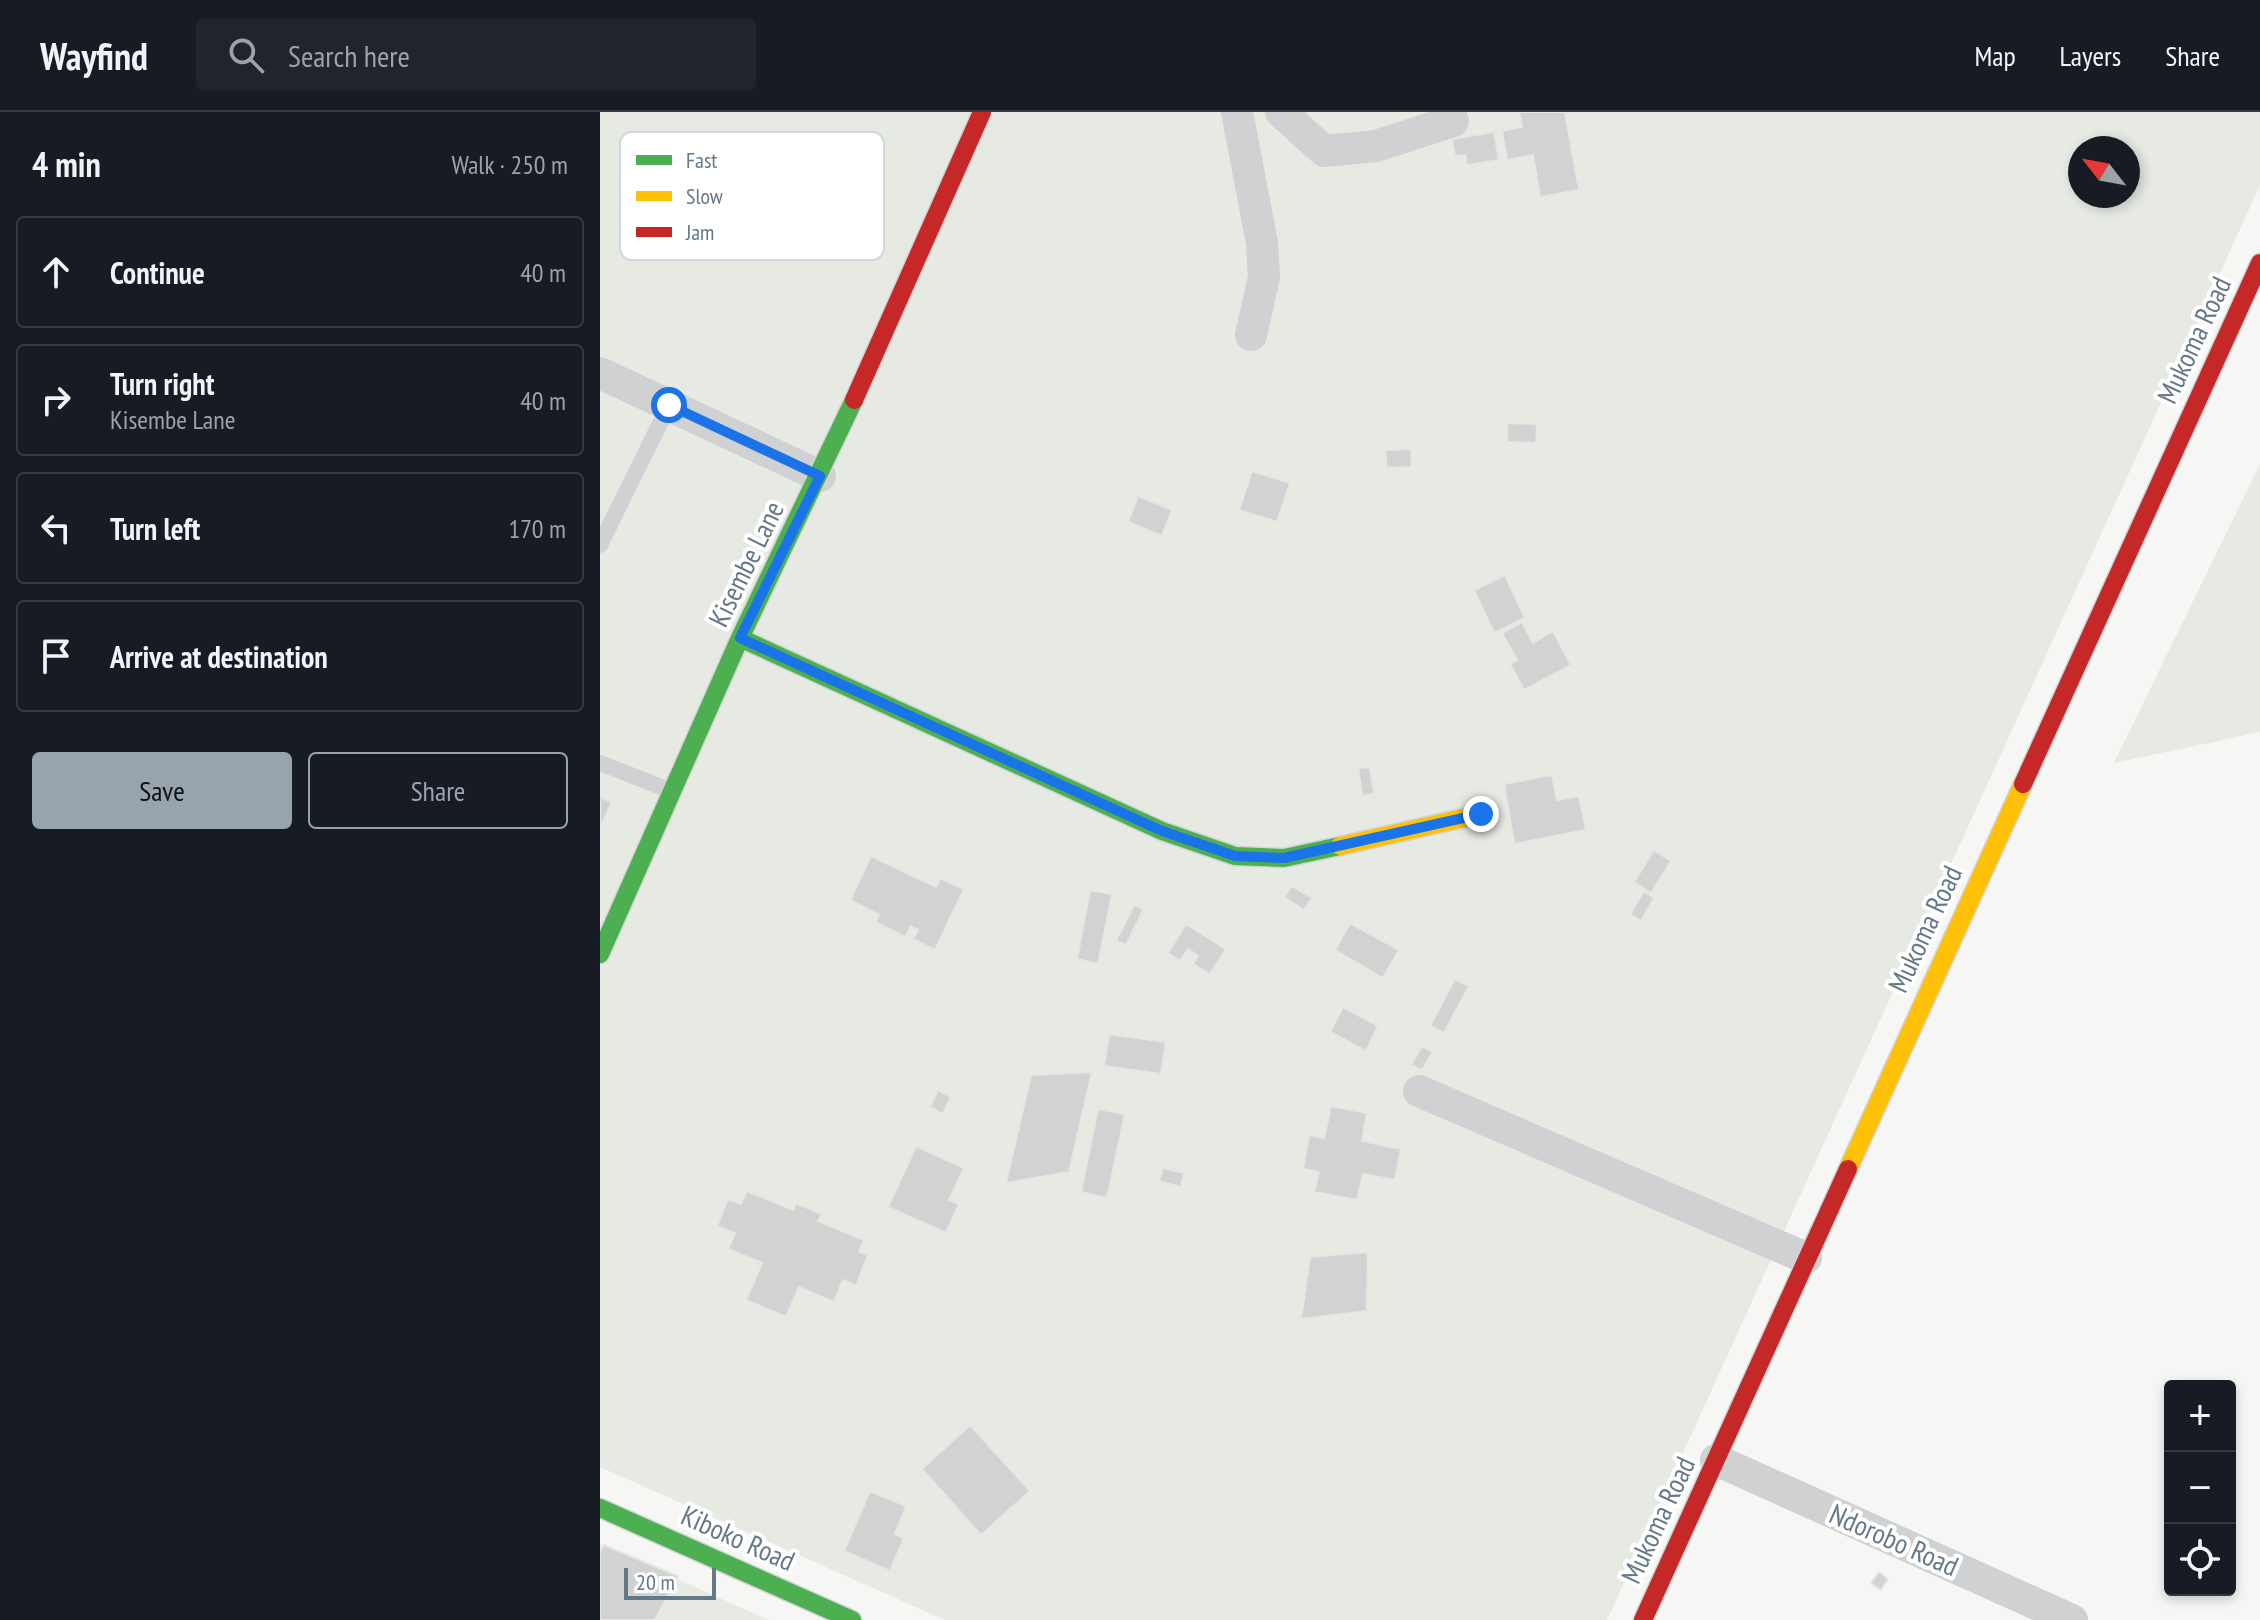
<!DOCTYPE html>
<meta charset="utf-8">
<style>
:root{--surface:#171b24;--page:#20242c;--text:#f1f3f6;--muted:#9ea1a6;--line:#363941;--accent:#97a4ae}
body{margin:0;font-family:"PT Sans Narrow",sans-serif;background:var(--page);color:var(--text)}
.controls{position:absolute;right:24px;bottom:24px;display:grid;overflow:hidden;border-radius:8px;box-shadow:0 4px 12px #0003}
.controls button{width:72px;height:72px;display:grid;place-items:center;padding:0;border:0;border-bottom:2px solid var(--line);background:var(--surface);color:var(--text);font:40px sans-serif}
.compass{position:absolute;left:1468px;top:24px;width:72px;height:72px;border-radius:50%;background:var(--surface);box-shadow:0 4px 12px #0003;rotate:301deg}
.scale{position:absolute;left:24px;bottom:20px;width:92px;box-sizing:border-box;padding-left:8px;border:4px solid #647887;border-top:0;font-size:22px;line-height:28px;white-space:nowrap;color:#647887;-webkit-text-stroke:6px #fff;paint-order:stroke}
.stop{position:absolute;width:24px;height:24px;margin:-18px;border:6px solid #1a73e8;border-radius:50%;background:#fff}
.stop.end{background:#1a73e8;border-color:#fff;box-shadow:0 2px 8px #0008}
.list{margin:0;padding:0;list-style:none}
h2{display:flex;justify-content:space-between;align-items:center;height:104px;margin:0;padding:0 32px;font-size:34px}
h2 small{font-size:26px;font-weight:400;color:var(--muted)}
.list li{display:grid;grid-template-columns:52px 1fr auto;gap:24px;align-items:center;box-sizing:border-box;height:112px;margin:0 16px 16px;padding:0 16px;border:2px solid var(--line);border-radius:8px}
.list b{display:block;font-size:30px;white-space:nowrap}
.list p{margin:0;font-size:26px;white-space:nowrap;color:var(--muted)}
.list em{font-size:26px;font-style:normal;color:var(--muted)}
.actions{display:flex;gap:16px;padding:24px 32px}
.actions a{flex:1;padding:18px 0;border:2px solid var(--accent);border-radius:8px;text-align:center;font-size:28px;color:var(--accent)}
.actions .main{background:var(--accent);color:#111}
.icon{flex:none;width:44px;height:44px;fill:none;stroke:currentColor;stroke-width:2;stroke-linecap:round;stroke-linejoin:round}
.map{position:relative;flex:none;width:1660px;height:1508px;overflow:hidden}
header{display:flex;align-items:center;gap:48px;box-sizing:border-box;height:112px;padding:0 40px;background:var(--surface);border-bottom:2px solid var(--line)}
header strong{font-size:38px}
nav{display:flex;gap:44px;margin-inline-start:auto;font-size:28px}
.search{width:560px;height:72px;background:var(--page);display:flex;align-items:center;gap:20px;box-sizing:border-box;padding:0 28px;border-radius:8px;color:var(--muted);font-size:30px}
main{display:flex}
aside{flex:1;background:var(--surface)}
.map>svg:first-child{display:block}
</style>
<header>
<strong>Wayfind</strong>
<div class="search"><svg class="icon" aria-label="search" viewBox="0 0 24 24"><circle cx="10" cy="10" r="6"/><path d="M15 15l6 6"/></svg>Search here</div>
<nav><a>Map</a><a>Layers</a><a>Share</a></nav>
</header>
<main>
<aside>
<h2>4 min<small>Walk · 250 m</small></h2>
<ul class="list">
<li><svg class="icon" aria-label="ahead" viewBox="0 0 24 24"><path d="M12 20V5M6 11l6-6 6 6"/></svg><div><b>Continue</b></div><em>40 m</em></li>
<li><svg class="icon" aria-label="right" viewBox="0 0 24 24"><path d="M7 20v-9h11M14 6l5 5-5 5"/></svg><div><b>Turn right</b><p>Kisembe Lane</p></div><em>40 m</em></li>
<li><svg class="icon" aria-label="left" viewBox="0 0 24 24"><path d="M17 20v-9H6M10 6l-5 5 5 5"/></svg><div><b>Turn left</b></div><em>170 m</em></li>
<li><svg class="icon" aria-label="arrive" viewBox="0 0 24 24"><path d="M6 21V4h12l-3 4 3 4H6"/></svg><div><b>Arrive at destination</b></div></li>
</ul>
<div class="actions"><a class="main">Save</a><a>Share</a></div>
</aside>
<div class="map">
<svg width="1660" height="1508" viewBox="0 0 1660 1508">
<rect width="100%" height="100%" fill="#f6f6f5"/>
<path fill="#e6eae3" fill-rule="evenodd" d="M0,0H1660V73L1007,1508H345L0,1355ZM1480,36H1528V84H1480Z
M1660,352V620L1514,651Z
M0,1433L169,1508H0Z"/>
<path fill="#d1d2d2" stroke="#e6e6e4" stroke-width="2" d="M919,0H965L979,78L940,85L933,43L907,48L902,19L922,15Z
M894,20L899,48L867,53L865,43L855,44L852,27Z
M907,311L937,312L936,331L907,330Z
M811,337L812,355L787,356L785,338Z
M652,359L690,371L677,410L639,398Z
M538,384L572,398L562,424L528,410Z
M905,463L925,506L894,521L874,478Z
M922,510L933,531L953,519L971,553L924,578L910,552L917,548L902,521Z
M770,655L774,682L762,684L758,656Z
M952,663L957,688L979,684L986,718L914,732L904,672Z
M0,685L12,690L0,716Z
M1054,738L1071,749L1051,781L1034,770Z
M271,744L336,775L340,766L364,777L335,838L313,827L318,818L311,814L305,825L275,810L279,803L250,788Z
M692,774L712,786L704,798L684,785Z
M490,778L512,782L498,852L477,847Z
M1044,779L1054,786L1041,809L1030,802Z
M534,793L544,797L526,833L516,829Z
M750,811L799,838L783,866L735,838Z
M586,812L626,837L610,862L593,852L598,844L588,837L580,849L568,841Z
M855,867L869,874L844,921L830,914Z
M743,895L778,914L766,939L730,920Z
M509,922L566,930L561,962L504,954Z
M822,934L833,940L822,958L811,953Z
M492,960L469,1060L406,1071L431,963Z
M338,978L351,985L343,1002L330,995Z
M731,994L767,1001L762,1029L801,1037L795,1068L763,1062L757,1088L714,1080L719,1060L703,1057L709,1023L724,1026Z
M498,997L525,1002L507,1086L481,1080Z
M316,1034L364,1056L349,1088L359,1092L346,1121L288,1095Z
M563,1056L584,1061L581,1075L559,1069Z
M147,1079L193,1098L196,1091L222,1102L218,1109L264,1128L259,1140L268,1143L256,1174L243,1168L234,1190L199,1175L186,1205L146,1188L162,1151L128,1137L135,1121L117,1114L128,1087L141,1092Z
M768,1140L767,1199L701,1207L710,1145Z
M370,1313L430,1379L381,1423L322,1357Z
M270,1379L306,1394L295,1422L304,1426L290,1459L244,1439Z
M4,1433L78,1464L55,1508H0V1440Z
M1279,1460L1288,1467L1281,1478L1271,1471Z"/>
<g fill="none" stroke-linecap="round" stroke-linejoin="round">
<defs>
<path id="fast" d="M140,526L562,719L635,744L684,746L740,734
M0,842L140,526L254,288
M0,1396L252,1508"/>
<path id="slow" d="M740,734L881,702
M1248,1057L1423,672"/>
<path id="jam" d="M254,288L382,0
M1423,672L1660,151
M1043,1508L1248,1057"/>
</defs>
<use href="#fast" stroke="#d3d4d5" stroke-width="21"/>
<use href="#slow" stroke="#d3d4d5" stroke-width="21"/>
<use href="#jam" stroke="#d3d4d5" stroke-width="21"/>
<path stroke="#d0d1d2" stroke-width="16" d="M0,433L69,293
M0,651L69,678"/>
<path stroke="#d0d1d2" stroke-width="32" d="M637,0L662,131L664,165L651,223
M681,0L724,39L776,34L853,9
M0,261L220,364
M819,979L1206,1146
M1116,1348L1472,1508"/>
<use href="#fast" stroke="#4caf50" stroke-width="18"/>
<use href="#slow" stroke="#ffc107" stroke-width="18"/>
<use href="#jam" stroke="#c62828" stroke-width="18"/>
</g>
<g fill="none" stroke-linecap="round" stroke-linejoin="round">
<path stroke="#1a73e8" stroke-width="10" d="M69,293L220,364L140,526L562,719L635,744L684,746L881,702"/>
</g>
<g text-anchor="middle" stroke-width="8" stroke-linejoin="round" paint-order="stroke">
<g font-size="28" fill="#647887" stroke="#fff">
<text transform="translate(1594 228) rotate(-65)" y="10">Mukoma Road</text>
<text transform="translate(146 452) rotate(-64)" y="10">Kisembe Lane</text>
<text transform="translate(1325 817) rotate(-65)" y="10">Mukoma Road</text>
<text transform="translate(1058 1408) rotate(-65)" y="10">Mukoma Road</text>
<text transform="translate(138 1426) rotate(24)" y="10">Kiboko Road</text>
<text transform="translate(1294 1428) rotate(24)" y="10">Ndorobo Road</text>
</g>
</g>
<rect x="20" y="20" width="264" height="128" rx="12" fill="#fff" stroke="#d0d6db" stroke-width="2"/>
<rect x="36" y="43" width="36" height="10" fill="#4caf50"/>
<rect x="36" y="79" width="36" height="10" fill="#ffc107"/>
<rect x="36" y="115" width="36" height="10" fill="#c62828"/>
<g font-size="22" fill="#647887">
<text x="86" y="56">Fast</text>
<text x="86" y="92">Slow</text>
<text x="86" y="128">Jam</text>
</g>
</svg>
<div class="controls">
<button>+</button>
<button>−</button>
<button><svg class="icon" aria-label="locate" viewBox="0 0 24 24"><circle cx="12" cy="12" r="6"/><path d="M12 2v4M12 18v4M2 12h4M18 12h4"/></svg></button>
</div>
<svg class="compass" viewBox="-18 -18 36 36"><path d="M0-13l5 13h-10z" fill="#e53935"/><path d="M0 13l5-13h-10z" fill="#9ea1a6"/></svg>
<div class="scale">20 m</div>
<div class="stop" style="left:69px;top:293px"></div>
<div class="stop end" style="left:881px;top:702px"></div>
</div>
</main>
